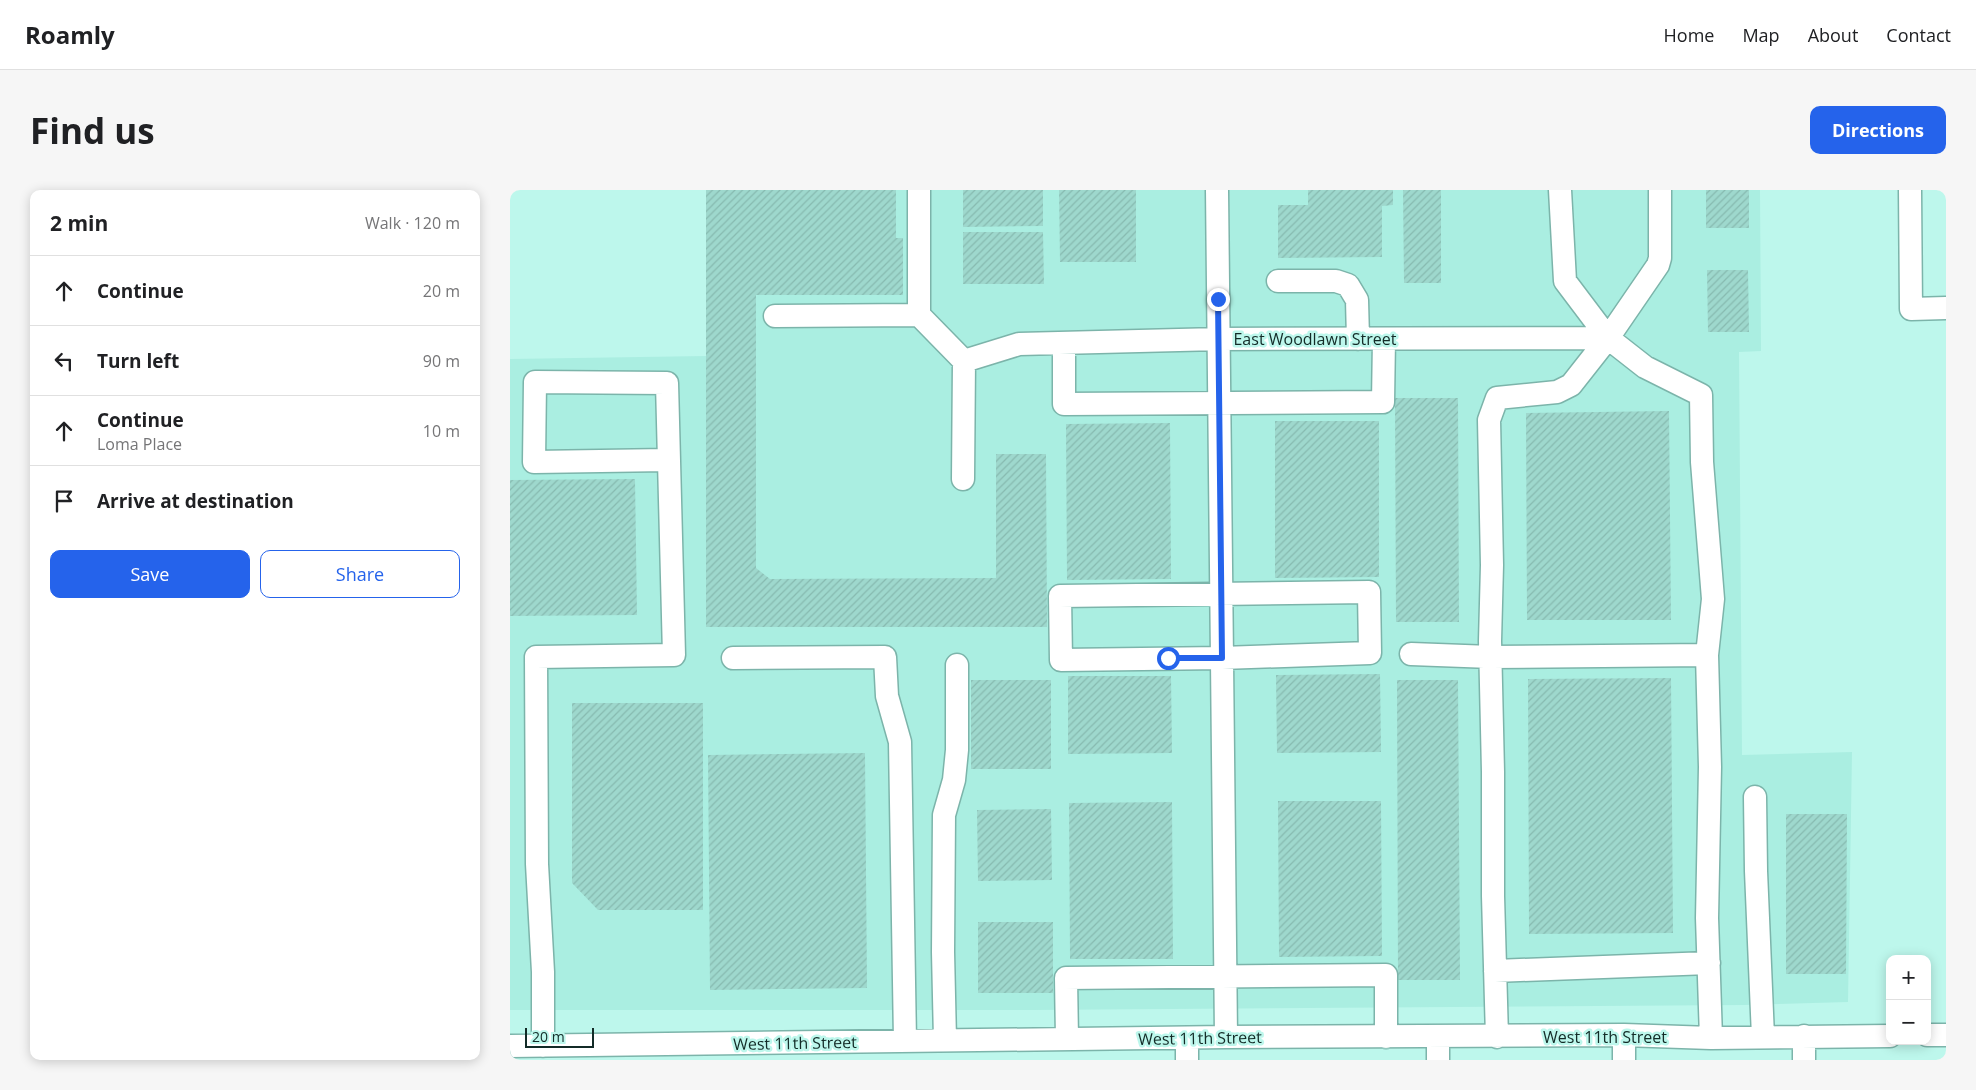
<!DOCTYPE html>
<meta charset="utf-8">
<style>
:root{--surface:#fff;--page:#f6f6f6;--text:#202124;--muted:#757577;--line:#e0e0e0;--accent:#2563eb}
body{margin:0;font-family:"Open Sans",sans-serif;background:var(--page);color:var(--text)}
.controls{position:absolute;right:15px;bottom:15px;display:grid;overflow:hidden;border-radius:10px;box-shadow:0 2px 12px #0003}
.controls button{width:45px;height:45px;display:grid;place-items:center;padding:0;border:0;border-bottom:1px solid var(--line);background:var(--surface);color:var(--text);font:25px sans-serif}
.scale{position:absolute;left:15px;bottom:12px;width:69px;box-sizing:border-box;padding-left:5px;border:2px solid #132b27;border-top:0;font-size:14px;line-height:18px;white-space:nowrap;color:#132b27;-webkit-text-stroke:4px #bdf7ec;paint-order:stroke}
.stop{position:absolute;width:15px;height:15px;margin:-11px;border:4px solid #2563eb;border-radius:50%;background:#fff}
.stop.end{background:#2563eb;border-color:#fff;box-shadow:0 1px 5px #0008}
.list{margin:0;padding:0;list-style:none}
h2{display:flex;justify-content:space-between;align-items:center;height:65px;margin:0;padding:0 20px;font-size:21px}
h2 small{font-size:16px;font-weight:400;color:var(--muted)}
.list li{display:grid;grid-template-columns:32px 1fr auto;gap:15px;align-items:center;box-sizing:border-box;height:70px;padding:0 20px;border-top:1px solid var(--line)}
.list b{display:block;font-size:19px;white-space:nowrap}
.list p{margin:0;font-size:16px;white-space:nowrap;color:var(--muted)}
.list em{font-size:16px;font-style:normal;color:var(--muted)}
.actions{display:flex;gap:10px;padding:15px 20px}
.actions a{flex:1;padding:11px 0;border:1px solid var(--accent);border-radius:10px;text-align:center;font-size:18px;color:var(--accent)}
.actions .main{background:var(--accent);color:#fff}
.icon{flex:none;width:28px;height:28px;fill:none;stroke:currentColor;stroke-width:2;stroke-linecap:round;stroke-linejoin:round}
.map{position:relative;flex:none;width:1436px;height:870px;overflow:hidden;border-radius:10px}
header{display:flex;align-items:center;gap:30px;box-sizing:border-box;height:70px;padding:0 25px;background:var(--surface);border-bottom:1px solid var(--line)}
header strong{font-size:24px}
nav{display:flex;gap:28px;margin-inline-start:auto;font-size:18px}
.intro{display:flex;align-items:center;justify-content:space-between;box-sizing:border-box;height:120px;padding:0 30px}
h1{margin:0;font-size:35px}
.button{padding:12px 22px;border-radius:10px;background:var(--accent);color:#fff;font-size:18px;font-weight:700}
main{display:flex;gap:30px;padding:0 30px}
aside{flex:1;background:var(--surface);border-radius:10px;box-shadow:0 2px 12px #0003}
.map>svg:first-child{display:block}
</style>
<header>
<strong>Roamly</strong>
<nav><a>Home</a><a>Map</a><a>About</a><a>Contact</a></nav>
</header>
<div class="intro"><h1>Find us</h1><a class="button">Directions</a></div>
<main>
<aside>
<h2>2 min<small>Walk · 120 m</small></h2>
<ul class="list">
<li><svg class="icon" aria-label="ahead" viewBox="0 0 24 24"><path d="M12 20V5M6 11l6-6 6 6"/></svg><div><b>Continue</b></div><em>20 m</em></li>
<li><svg class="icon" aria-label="left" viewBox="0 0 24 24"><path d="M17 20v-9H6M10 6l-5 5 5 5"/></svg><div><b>Turn left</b></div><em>90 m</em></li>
<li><svg class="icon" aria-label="ahead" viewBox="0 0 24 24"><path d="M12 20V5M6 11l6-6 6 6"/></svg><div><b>Continue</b><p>Loma Place</p></div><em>10 m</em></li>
<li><svg class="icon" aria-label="arrive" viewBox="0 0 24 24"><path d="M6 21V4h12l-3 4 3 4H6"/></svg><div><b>Arrive at destination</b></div></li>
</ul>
<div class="actions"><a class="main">Save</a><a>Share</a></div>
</aside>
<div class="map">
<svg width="1436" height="870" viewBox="0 0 1436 870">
<defs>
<pattern id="building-hatch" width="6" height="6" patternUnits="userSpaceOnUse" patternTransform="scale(1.25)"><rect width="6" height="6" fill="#9ed8cd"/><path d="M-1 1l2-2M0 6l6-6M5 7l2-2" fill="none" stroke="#87bab0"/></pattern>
</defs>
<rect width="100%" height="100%" fill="#bdf7ec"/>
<path fill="#aaeee1" d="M196,0H1250L1251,161L1229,162L1232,565L1342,562L1338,812L1234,815L523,820H0V169L196,166Z"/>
<path fill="url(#building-hatch)" d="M196,0H386V48H393V105H246V378L260,389L486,388V264H536L537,437H196Z
M453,0H533V36L453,37Z
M549,0H626V72H550Z
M798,0H883V15L872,16V67L768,68V15H798Z
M893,0H931V93H894Z
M1196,0H1239V38H1196Z
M453,42H533L534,94H453Z
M1197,80H1238L1239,142H1198Z
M885,208H948L949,432H886Z
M1159,221L1161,430H1017L1016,223Z
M765,231H869V387L765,388Z
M660,233L661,389L557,390L556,234Z
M125,289L127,425L0,426V290Z
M870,484L871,562L767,563L766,485Z
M558,486H661L662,563L558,564Z
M1161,488L1163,743L1019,744L1018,489Z
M461,490H541V579H461Z
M887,490H948L950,790H888Z
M62,513H193V720H88L62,693Z
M355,563L357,798L200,800L198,565Z
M768,611H871L872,766L769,767Z
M662,612L663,769H560L559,613Z
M541,619L542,690L468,691L467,620Z
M1276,624H1337L1336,784H1276Z
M468,732H543V803H468Z"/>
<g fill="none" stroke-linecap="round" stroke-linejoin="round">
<defs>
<path id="minor" d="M707,0L716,847
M1050,0L1055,91L1098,148L1135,177L1191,205L1192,272L1203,409L1197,465L1200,577L1197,728L1201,848
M1400,0L1401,119L1436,118
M768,91H826L838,95L847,110L848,149
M409,125L454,171L453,289
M265,126L409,125V0
M554,153V214L873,212L874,149
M454,171L509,154L709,149L1098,148
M859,402L860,463L712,468L551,470L550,406Z
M901,464L981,467L1197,465
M223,468L375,467L377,506L390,552L395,851
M1245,607L1246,681L1253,847
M985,781L1199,773
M1114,845V870
M1417,845H1436
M1294,846V870
M928,847V870
M987,847L983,706V582L980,451L982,375L979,230L987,208L1047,202L1061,195L1098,148L1148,75L1150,68V0
M677,848V870
M557,849L556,788L876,785V847
M435,850L433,762L434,625L444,590L447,560V475
M0,856L716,847L1114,845L1201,848L1380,846
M33,856V782L27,674L26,467L164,465L157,193L25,192L24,272L157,270"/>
</defs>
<use href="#minor" stroke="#7cb4aa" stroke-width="25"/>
<use href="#minor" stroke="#fff" stroke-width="22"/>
</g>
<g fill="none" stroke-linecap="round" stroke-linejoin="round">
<path stroke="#2563eb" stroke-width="6" d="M658,468H712L708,109"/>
</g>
<g text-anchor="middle" stroke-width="5" stroke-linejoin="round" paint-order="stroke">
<g font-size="16" fill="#132b27" stroke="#bdf7ec">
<text x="805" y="155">East Woodlawn Street</text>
<text x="1095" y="853">West 11th Street</text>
<text transform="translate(690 848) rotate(-1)" y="6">West 11th Street</text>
<text transform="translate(285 853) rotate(-1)" y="6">West 11th Street</text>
</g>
</g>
</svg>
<div class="controls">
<button>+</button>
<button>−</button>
</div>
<div class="scale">20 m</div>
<div class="stop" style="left:658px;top:468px"></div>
<div class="stop end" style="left:708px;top:109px"></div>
</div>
</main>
